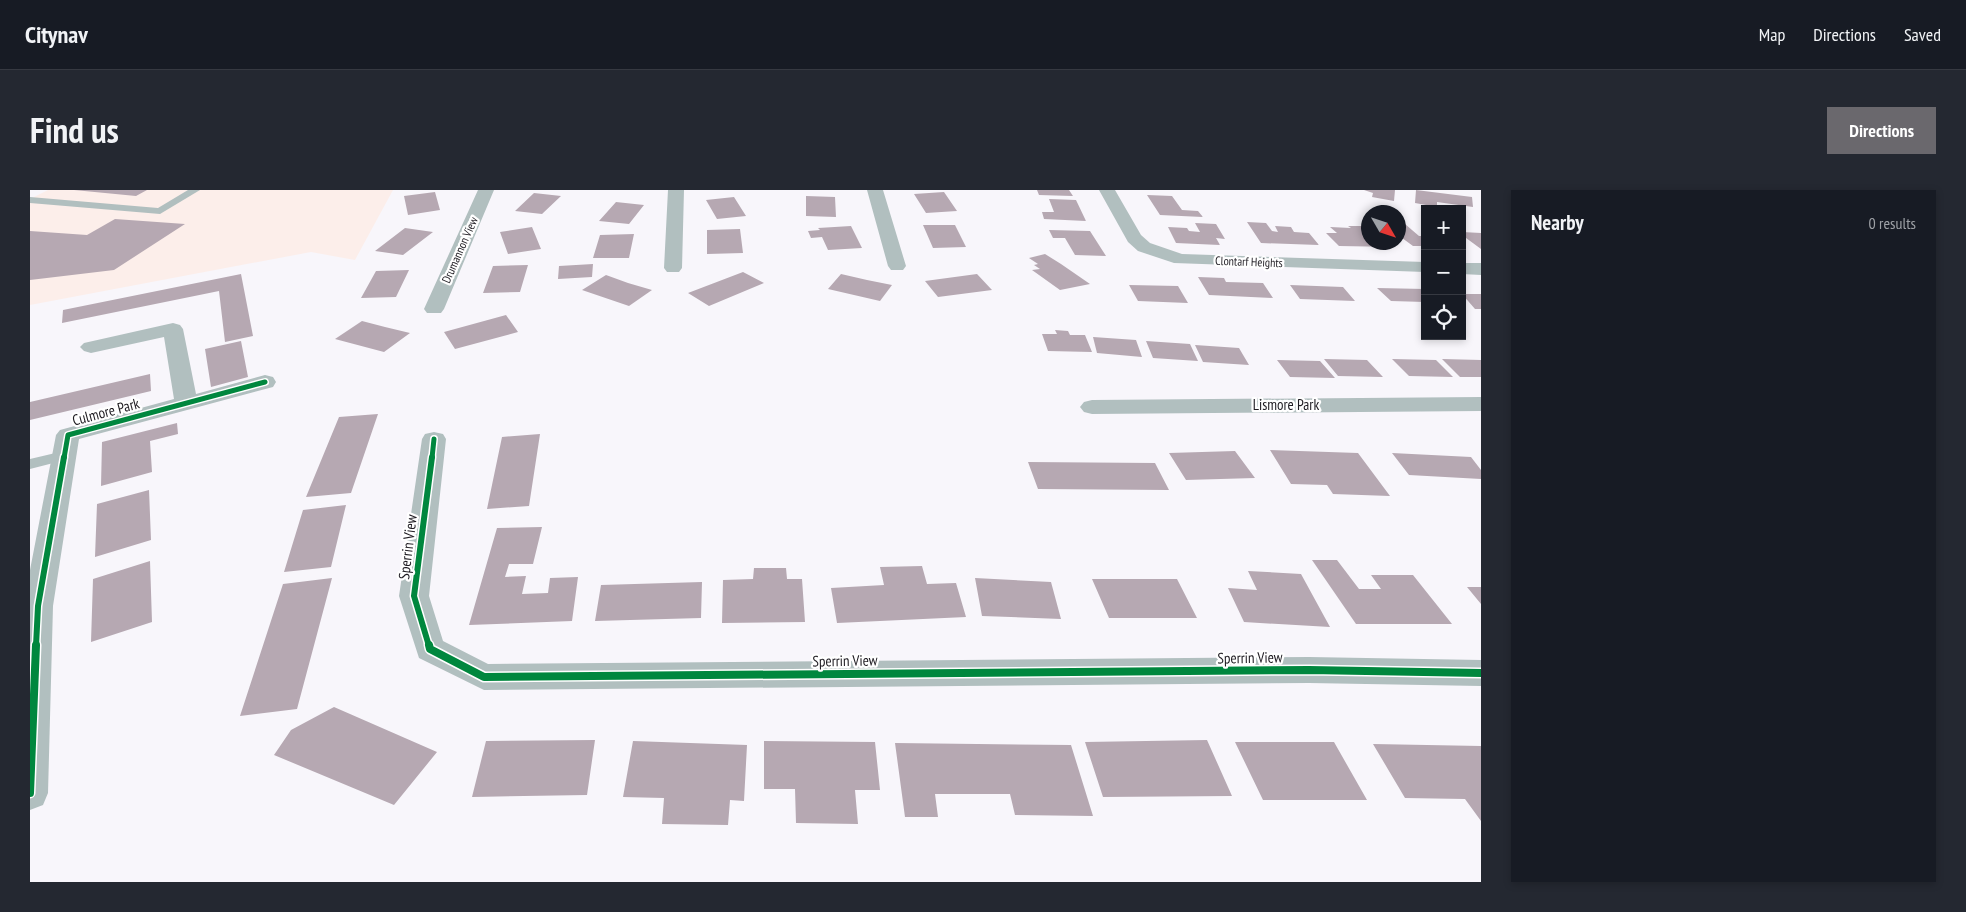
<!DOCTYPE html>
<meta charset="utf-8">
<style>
:root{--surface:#171b24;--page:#242831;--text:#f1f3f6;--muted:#9ea1a6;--line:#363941;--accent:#6a686d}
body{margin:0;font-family:"PT Sans Narrow",sans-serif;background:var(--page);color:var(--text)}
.controls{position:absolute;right:15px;top:15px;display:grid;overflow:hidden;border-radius:0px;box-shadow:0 2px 8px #0003}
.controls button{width:45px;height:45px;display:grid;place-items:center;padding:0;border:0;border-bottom:1px solid var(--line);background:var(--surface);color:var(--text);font:25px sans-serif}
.compass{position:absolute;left:1331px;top:15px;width:45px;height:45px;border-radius:50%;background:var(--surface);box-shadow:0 2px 8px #0003;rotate:129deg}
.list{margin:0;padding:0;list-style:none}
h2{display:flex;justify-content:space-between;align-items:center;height:65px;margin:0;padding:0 20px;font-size:21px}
h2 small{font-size:16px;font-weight:400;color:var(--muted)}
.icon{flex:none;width:28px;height:28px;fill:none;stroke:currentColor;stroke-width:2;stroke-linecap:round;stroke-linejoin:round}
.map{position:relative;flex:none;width:1451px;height:692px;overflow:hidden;border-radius:0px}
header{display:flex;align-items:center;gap:30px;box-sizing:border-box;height:70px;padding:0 25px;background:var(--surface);border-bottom:1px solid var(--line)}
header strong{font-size:24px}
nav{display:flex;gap:28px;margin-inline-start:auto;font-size:18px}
.intro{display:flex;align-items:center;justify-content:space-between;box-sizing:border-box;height:120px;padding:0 30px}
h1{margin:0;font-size:35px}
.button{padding:12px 22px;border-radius:0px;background:var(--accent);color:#fff;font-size:18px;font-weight:700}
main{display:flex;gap:30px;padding:0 30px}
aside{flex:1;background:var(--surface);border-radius:0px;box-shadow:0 2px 8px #0003}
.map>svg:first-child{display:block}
</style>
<header>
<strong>Citynav</strong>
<nav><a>Map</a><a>Directions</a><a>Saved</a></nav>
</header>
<div class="intro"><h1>Find us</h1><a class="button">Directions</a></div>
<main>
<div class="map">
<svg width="1451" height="692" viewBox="0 0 1451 692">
<rect width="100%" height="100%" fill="#f8f6fb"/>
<path fill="#fceeea" d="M18,0H363L325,70L281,62L0,115V9Z"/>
<path fill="#b6a8b2" d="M44,0H117L106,6Z
M1007,0H1039L1043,6L1009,5Z
M1334,0H1365L1364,11L1342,7L1343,3Z
M1386,0L1442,7L1443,17L1407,12V17L1385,13Z
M405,2L410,20L378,25L374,6Z
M914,2L927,21L896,23L884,4Z
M504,3L531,6L512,24L485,21Z
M1117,5L1142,6L1152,20L1168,21L1173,27L1130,25Z
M776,6L805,7L806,27L776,26Z
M704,7L716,26L687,29L676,10Z
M1019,9L1046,10L1056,31L1014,29L1012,22H1024Z
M586,12L614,15L599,34L569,31Z
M85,29L155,34L84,80L0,90V41L57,45Z
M1217,32L1236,33L1242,41L1248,42L1245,36L1261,37L1264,42L1279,43L1289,55L1231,53Z
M1165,33L1186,34L1195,49L1186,48L1190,55L1146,53L1138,37L1157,38L1159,41L1170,42Z
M1368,34H1375L1389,46H1395V56H1383L1368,45Z
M893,35H925L936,57L903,58Z
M821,36L832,58L798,60L792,47L781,48L778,41L790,40L788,38Z
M1318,36H1338V52H1361L1366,57L1309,56L1296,43H1307L1300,37L1321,38Z
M502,37L511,59L478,64L470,42Z
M375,38L403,42L373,65L345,61Z
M710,39L713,63L677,64V40Z
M1019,40L1060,41L1076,66L1045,65L1035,48H1023Z
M1432,42L1451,43V59L1432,45Z
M604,44L599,68H563L570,45Z
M1015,64L1031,74L1060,94L1030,100L1002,80L1010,79L1004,75L1008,74L999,68Z
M563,74L562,87L528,89L529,76Z
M498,75L490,102L453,103L463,76Z
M379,80L366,107L331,108L346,81Z
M713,82L734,93L679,116L658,103Z
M211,84L223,146L195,152L189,101L32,133L33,120Z
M811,84L837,90L862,95L850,111L798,99Z
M947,84L962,100L908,107L895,91Z
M576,85L598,93L622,100L599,116L552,100Z
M1168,87L1194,88L1196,92L1233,93L1243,108L1179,105Z
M1099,95L1148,96L1158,113L1108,111Z
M1260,95L1313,97L1325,111L1270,109Z
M1347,98L1395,99V112L1361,111Z
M1432,104H1451V119H1445Z
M476,125L488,142L425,159L414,142Z
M332,131L355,137L380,143L354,162L305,149Z
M1025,140L1038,141L1040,145H1055L1062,162L1018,161L1012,144H1027Z
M1063,147L1106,150L1112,167L1067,163Z
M211,151L218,187L181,197L175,159Z
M1116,151L1160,154L1168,171L1123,168Z
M1165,155L1209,158L1219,175L1173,172Z
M1294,169L1337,170L1353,187L1308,186Z
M1362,169L1406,170L1423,187L1379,186Z
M1412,169L1451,170V187H1430Z
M1247,170L1290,171L1305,188L1260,187Z
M120,184L121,201L0,230V212Z
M348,224L321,303L276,307L309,227Z
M147,233L148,244L120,251L122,282L71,296L72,252Z
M510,244L499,316L457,319L472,247Z
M1240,260L1328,263L1360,306L1303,304L1297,295L1261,294Z
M1205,261L1225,288L1156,290L1139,263Z
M1362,263L1441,267L1451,280V289L1379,285Z
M998,272L1125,273L1139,300L1008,299Z
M119,300L121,350L65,367L67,314Z
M316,315L301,377L254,382L273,320Z
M512,337L503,374H479L475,387L496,386L492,404L518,403L520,388L548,387L542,431L439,435L467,338Z
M1282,370H1307L1329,399H1351L1341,385H1383L1422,434H1326Z
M120,371L122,432L61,452L63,389Z
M892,376L897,394L926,393L936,427L807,433L801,398L854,395L850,377Z
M724,378H756L757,389H772L775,432L692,433L693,390L723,389Z
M1218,381L1271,384L1300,437L1214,432L1198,398L1227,400Z
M302,388L267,519L210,526L253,394Z
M945,388L1021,392L1031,429L952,426Z
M1062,389H1147L1167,428H1079Z
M672,392L671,428L565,431L571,395Z
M1437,397H1451V414Z
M304,517L407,562L364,615L244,565L261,540Z
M565,550L557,605L442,607L456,551Z
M1177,550L1202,606L1073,607L1055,552Z
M603,551L717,555L714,611L700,610L698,635L632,634L634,608L593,607Z
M734,551L845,552L850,600H825L828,634L766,633L765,599H734Z
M1205,552H1304L1337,610H1233Z
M865,553L1041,555L1063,626L985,625L980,604H905L908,627H875Z
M1343,554L1451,556V631L1435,609L1375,608Z"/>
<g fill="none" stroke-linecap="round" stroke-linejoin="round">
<path fill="#b1bfbf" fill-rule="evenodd" d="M158,0H170L130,24L0,13V7L128,18Z
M34,261L41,266L39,269L0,279V269Z"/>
<path fill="#b1bfbf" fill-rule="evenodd" d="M448,0H464L414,119L411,123H397L394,119Z
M638,0H654L652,78L649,82H637L634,78Z
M837,0H853L876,76L873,80H861L858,76Z
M1069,0H1085L1111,45L1120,53L1152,64L1395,72V82L1144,73L1108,61L1098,52Z
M1432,73H1451V85L1432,84Z
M143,133L150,135L153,139L166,204L235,185L243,187L246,192L243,197L49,249L23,416L18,603L13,615L0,620V380L26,245L30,240L144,209L134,147L61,163L54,161L50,157L54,153Z
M1451,207V221L1062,224L1054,222L1050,217L1054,212L1062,210Z
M404,242L413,244L416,249L399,406L413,451L458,474L1279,467L1451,470V496L1279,493L454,500L389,468L369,406L392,249L395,244Z"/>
<defs>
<path id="cycleway-far2" d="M34,268L38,245L235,192
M402,268L404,249"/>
<path id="cycleway-far1" d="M6,456L8,416L34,267
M399,456L384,406L402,267"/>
<path id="cycleway" d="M399,455L400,459L454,487L1279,480L1451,483
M0,603L6,455"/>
</defs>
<use href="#cycleway-far2" stroke="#fff" stroke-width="8"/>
<use href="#cycleway-far1" stroke="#fff" stroke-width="9"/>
<use href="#cycleway" stroke="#fff" stroke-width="11"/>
<use href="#cycleway-far2" stroke="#00873e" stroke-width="5"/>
<use href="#cycleway-far1" stroke="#00873e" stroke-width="6"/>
<use href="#cycleway" stroke="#00873e" stroke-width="8"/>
</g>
<g text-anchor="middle" stroke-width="4.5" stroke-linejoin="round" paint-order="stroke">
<g font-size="12" fill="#1e1b21" stroke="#fff">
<text transform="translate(430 60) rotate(-66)" y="4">Drumannon View</text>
<text transform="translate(1219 72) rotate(2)" y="4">Clontarf Heights</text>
</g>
<g font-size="15" fill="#1e1b21" stroke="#fff">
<text x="1256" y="220">Lismore Park</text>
<text transform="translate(76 222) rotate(-15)" y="5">Culmore Park</text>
<text transform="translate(378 357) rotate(-83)" y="5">Sperrin View</text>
<text transform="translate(1220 468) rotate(-1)" y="5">Sperrin View</text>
<text transform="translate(815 471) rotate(-1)" y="5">Sperrin View</text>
</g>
</g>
</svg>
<div class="controls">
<button>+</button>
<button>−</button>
<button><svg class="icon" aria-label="locate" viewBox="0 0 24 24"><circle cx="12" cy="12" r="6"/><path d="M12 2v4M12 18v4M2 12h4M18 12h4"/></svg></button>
</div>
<svg class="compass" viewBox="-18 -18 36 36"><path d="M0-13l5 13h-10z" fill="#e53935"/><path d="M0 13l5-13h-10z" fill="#9ea1a6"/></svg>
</div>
<aside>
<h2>Nearby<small>0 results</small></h2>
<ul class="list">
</ul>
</aside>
</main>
